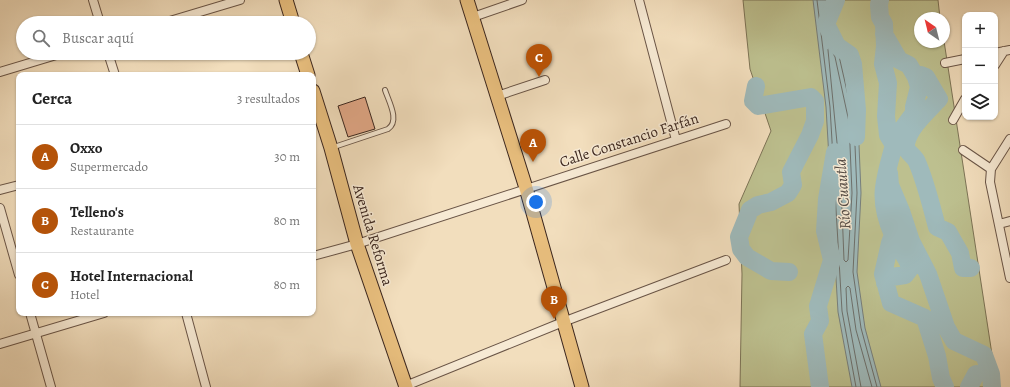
<!DOCTYPE html>
<html lang="es">
<meta charset="utf-8">
<style>
:root{--surface:#fff;--page:#f2f2f2;--text:#222;--muted:#767676;--line:#e0e0e0;--accent:#b45309}
body{margin:0;font-family:Alegreya,serif;background:var(--page);color:var(--text)}
.controls{position:absolute;right:12px;top:12px;display:grid;overflow:hidden;border-radius:8px;box-shadow:0 1px 3px #0004}
.controls button{width:36px;height:36px;display:grid;place-items:center;padding:0;border:0;border-bottom:1px solid var(--line);background:var(--surface);color:var(--text);font:20px sans-serif}
.compass{position:absolute;left:914px;top:12px;width:36px;height:36px;border-radius:50%;background:var(--surface);box-shadow:0 1px 3px #0004;rotate:325deg}
.you{position:absolute;left:536px;top:202px;width:14px;height:14px;margin:-10px;border:3px solid #fff;border-radius:50%;background:#1a73e8;box-shadow:0 0 0 6px #1a73e833}
.badge{display:grid;place-items:center;width:26px;height:26px;border-radius:50%;background:var(--accent);color:#fff;font-size:13px;font-weight:700}
.pin{position:absolute;translate:-50% -33px;filter:drop-shadow(0 1px 2px #0008)}
.pin::after{content:'';position:absolute;top:21px;width:14px;height:12px;background:inherit;clip-path:polygon(0 0,100% 0,50% 100%)}
.list{margin:0;padding:0;list-style:none}
h2{display:flex;justify-content:space-between;align-items:center;height:52px;margin:0;padding:0 16px;font-size:17px}
h2 small{font-size:13px;font-weight:400;color:var(--muted)}
.list li{display:grid;grid-template-columns:26px 1fr auto;gap:12px;align-items:center;box-sizing:border-box;height:64px;padding:0 16px;border-top:1px solid var(--line)}
.list b{display:block;font-size:15px;white-space:nowrap}
.list p{margin:0;font-size:13px;white-space:nowrap;color:var(--muted)}
.list em{font-size:13px;font-style:normal;color:var(--muted)}
.icon{flex:none;width:22px;height:22px;fill:none;stroke:currentColor;stroke-width:2;stroke-linecap:round;stroke-linejoin:round}
.map{position:relative;flex:none;width:1010px;height:387px;overflow:hidden}
.search{position:absolute;background:var(--surface);box-shadow:0 1px 3px #0004;left:16px;top:16px;width:300px;height:44px;display:flex;align-items:center;gap:10px;box-sizing:border-box;padding:0 14px;border-radius:22px;color:var(--muted);font-size:15px}
.panel{position:absolute;background:var(--surface);box-shadow:0 1px 3px #0004;left:16px;top:72px;width:300px;height:244px;border-radius:8px}
.map>svg:first-child{display:block}
</style>
<div class="map">
<svg width="1010" height="387" viewBox="0 0 1010 387">
<rect width="100%" height="100%" fill="#f2debd"/>
<filter id="stains"><feTurbulence type="fractalNoise" baseFrequency=".005" numOctaves="4"/><feColorMatrix values="0 0 0 0 .2 0 0 0 0 .09 0 0 0 0 .02 0 0 0 .5 -.17"/></filter>
<radialGradient id="worn" r=".72"><stop offset=".6" stop-color="#630" stop-opacity="0"/><stop offset="1" stop-color="#630" stop-opacity=".3"/></radialGradient>
<path fill="#bdc08f" stroke="#7c7356" d="M743,0H938L940,18H920V42L944,41L997,387H740L742,274L739,204L771,131L750,69Z"/>
<path fill="#9fbabb" stroke="#777f7c" d="M813,0H831L835,27L843,55L858,121L861,193L857,272L865,328L881,387H852L838,312L826,107Z"/>
<g fill="none" stroke-linecap="round" stroke-linejoin="round">
<path stroke="#6d706c" stroke-width="1" d="M817,0L830,107L842,311L856,387
M828,0L831,29L839,56L854,122L857,193L853,272L861,328L877,387
M830,48L835,57L849,122L852,193L848,260L846,262L844,260L841,184L828,50Z
M861,387L847,311L846,288L848,286L850,288L856,330L872,387"/>
<path stroke="#9fbabb" stroke-width="18" d="M836,0L826,24L837,46L850,55L853,64L857,110L856,137
M880,0L879,5L880,17L884,24L885,46L883,64L888,83L886,116L888,135L894,145C884,182 877,198 893,235L890,243L883,274L891,303L925,318L937,356L941,378L945,387
M884,34L899,60L909,65L916,77L919,87L914,107V113L903,128
M916,77L921,75L926,77L939,99C928,111 909,127 906,144C905,152 914,155 917,162C926,183 931,205 937,227L948,232L960,253L963,268H971
M756,86L753,101L758,106L811,97L815,101V121L810,135L791,172L793,185L788,193L771,202L758,205L750,210L739,237L741,249L747,257L771,271L789,272
M889,173L890,185L901,211L911,241L928,274L946,327L954,341L984,355L991,374L992,387
M885,283L892,277L905,275L911,267L900,248
M820,387L813,334L820,321L818,306L832,260L825,231L827,199L835,152
M969,387L976,374"/>
</g>
<path fill="#e2a887" stroke="#3b261e" d="M365,97L375,129L348,137L338,106Z"/>
<g fill="none" stroke-linecap="round" stroke-linejoin="round">
<defs>
<path id="lane" d="M334,147L388,129C400,121 389,102 385,90"/>
<path id="street" d="M93,0L100,23
M639,0L676,140
M473,17L522,0
M163,23L240,0
M108,53L115,75
M995,53L1010,50
M945,63L965,59
M995,65L1004,51
M0,72L63,53
M497,96L545,80
M953,120L965,99
M1010,139L991,169L990,182L1010,278
M963,150L991,169
M0,190L19,185
M0,208L19,275
M999,224L1010,221
M313,256L357,244L726,124
M30,313L51,387
M186,313L206,387
M0,344L104,313
M403,387L563,322L726,260"/>
<path id="primary" d="M286,0L293,23
M467,0L526,188L582,387
M301,53L308,75
M313,91L331,148L357,244L406,387"/>
</defs>
<use href="#lane" stroke="#695446" stroke-width="6"/>
<use href="#street" stroke="#695446" stroke-width="10"/>
<use href="#primary" stroke="#3b261e" stroke-width="15"/>
<use href="#lane" stroke="#f7ead4" stroke-width="4"/>
<use href="#street" stroke="#f7ead4" stroke-width="8"/>
<use href="#primary" stroke="#e9bf7e" stroke-width="13"/>
</g>
<g text-anchor="middle" stroke-width="3" stroke-linejoin="round" paint-order="stroke">
<g font-size="15" fill="#3b261e" stroke="#f7ead4">
<text transform="translate(629 140) rotate(-18)" y="5">Calle Constancio Farfán</text>
<text transform="translate(373 235) rotate(73)" y="5">Avenida Reforma</text>
</g>
<g font-size="16" font-style="italic" fill="#544b45" stroke="#f7ead4">
<text transform="translate(842 194) rotate(-94)" y="6">Río Cuautla</text>
</g>
</g>
<rect width="100%" height="100%" filter="url(#stains)"/>
<rect width="100%" height="100%" fill="url(#worn)"/>
</svg>
<div class="controls">
<button>+</button>
<button>−</button>
<button><svg class="icon" aria-label="layers" viewBox="0 0 24 24"><path d="M12 4l9 5-9 5-9-5zM3 14l9 5 9-5"/></svg></button>
</div>
<svg class="compass" viewBox="-18 -18 36 36"><path d="M0-13l5 13h-10z" fill="#e53935"/><path d="M0 13l5-13h-10z" fill="#767676"/></svg>
<div class="you"></div>
<div class="pin badge" style="left:533px;top:162px">A</div>
<div class="pin badge" style="left:554px;top:319px">B</div>
<div class="pin badge" style="left:539px;top:77px">C</div>
<div class="search"><svg class="icon" aria-label="search" viewBox="0 0 24 24"><circle cx="10" cy="10" r="6"/><path d="M15 15l6 6"/></svg>Buscar aquí</div>
<section class="panel">
<h2>Cerca<small>3 resultados</small></h2>
<ul class="list">
<li><span class="badge">A</span><div><b>Oxxo</b><p>Supermercado</p></div><em>30 m</em></li>
<li><span class="badge">B</span><div><b>Telleno's</b><p>Restaurante</p></div><em>80 m</em></li>
<li><span class="badge">C</span><div><b>Hotel Internacional</b><p>Hotel</p></div><em>80 m</em></li>
</ul>
</section>
</div>
